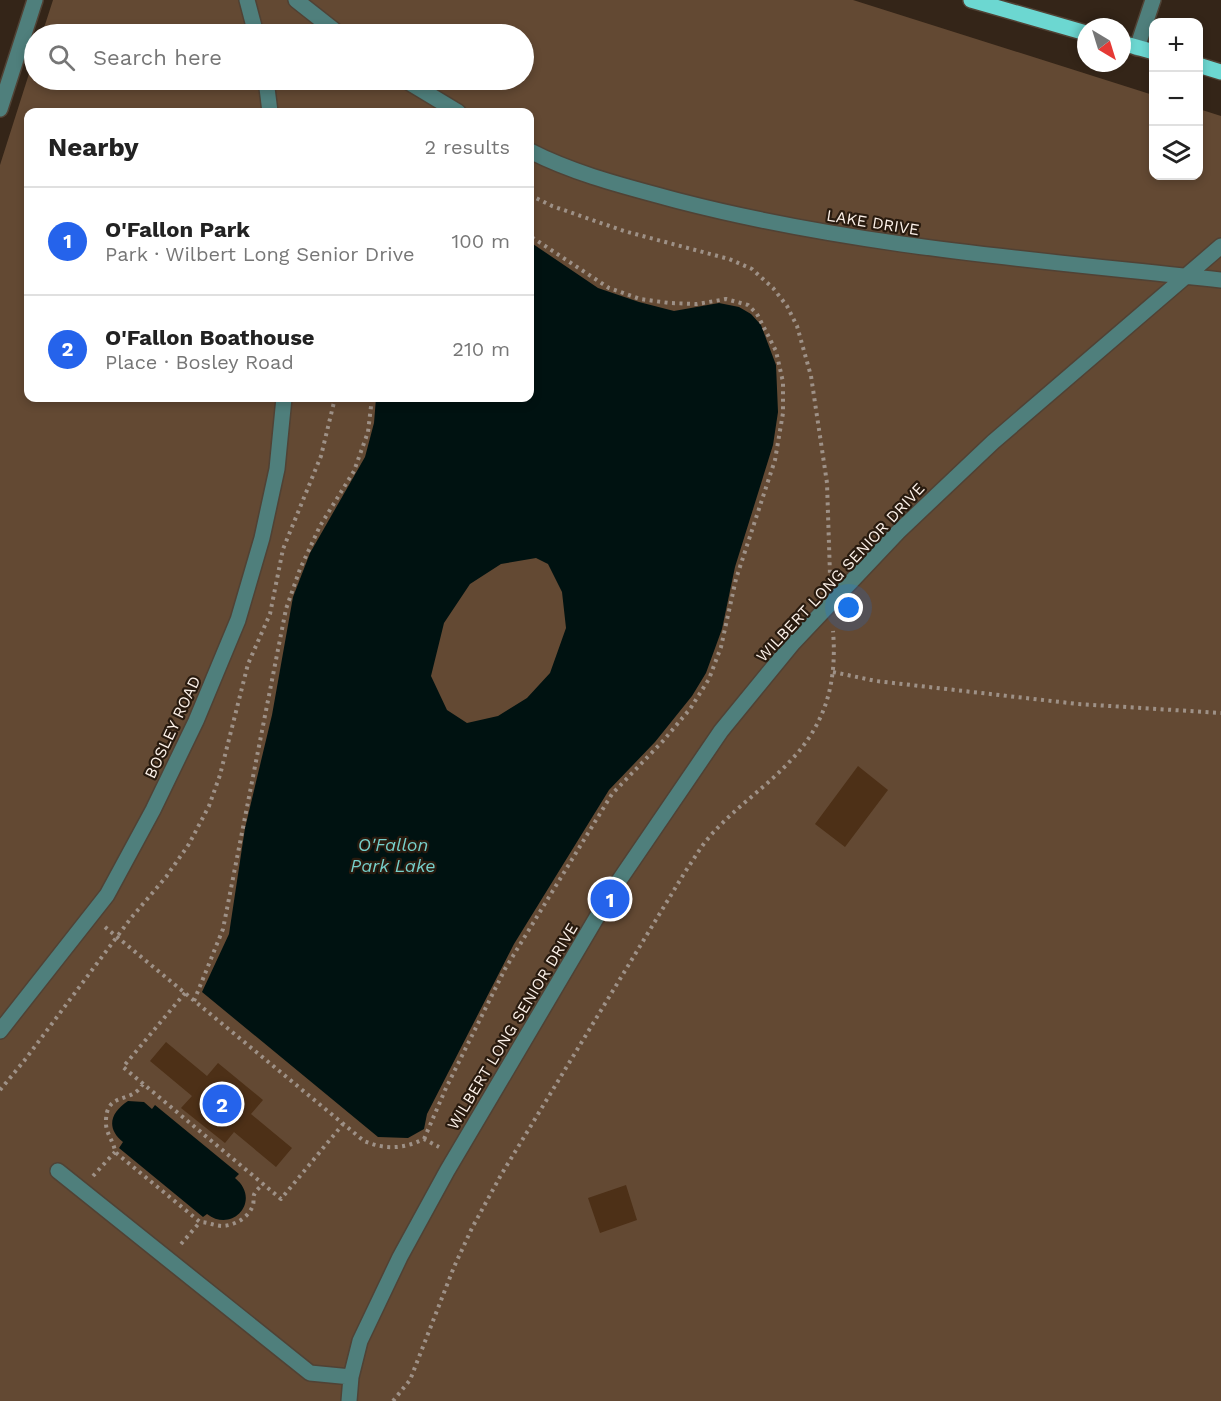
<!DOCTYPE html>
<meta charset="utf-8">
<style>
:root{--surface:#fff;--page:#f6f6f6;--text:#222;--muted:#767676;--line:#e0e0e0;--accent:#2563eb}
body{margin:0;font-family:"Work Sans",sans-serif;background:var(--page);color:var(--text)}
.controls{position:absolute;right:18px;top:18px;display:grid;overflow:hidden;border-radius:12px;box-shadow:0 3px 9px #0003}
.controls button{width:54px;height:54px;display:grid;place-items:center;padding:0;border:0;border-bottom:2px solid var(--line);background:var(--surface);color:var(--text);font:30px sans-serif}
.compass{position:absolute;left:1077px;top:18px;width:54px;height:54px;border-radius:50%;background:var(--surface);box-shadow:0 3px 9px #0003;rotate:142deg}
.you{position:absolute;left:849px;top:608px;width:21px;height:21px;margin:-15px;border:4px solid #fff;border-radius:50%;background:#1a73e8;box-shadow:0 0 0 9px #1a73e833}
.badge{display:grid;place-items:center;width:39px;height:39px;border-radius:50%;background:var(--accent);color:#fff;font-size:20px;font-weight:700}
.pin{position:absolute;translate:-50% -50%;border:3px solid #fff;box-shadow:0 2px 6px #0006}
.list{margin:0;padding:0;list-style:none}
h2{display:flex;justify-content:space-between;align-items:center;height:78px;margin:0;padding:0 24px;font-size:26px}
h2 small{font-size:20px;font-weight:400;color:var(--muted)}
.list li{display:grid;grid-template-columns:39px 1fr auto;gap:18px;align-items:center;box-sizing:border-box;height:108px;padding:0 24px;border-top:2px solid var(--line)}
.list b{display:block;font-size:22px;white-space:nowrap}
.list p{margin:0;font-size:20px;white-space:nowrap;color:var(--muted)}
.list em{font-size:20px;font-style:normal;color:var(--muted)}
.icon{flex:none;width:33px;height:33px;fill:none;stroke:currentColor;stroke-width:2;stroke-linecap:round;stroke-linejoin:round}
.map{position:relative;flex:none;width:1221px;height:1401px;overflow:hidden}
.search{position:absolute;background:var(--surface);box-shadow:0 3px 9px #0003;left:24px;top:24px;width:510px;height:66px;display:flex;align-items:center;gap:15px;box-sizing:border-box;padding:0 21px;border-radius:33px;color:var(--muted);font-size:22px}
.panel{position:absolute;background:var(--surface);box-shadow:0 3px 9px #0003;left:24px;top:108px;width:510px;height:294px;border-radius:12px}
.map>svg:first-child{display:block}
</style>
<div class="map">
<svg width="1221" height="1401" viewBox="0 0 1221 1401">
<rect width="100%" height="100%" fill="#342518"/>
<path fill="#634933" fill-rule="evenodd" d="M53,0H853L1153,95L1154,176H1198L1199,109L1221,116V1401H0V165L34,58V80H524V34H42ZM28,112H530V398H28Z"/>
<path fill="#001211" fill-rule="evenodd" d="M530,242L598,288L639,302L674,311L719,303L739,307L751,314L761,325L776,365L778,412L773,445L735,567L722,629L706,673L692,696L655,742L609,790L514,944L427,1114L424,1129L408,1138L378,1137L202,992L229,934L245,828L272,715L293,597L310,553L365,457L374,423L376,398H530ZM536,558L548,564L562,592L566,628L550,673L527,698L498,716L467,723L447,710L431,676L444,623L470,584L501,564Z
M128,1101L144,1102L152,1109L155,1105L239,1174L235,1178C262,1200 233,1234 207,1214L203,1217L119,1148L123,1142C106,1128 110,1113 128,1101Z"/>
<path fill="#4d3017" d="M858,766L888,790L845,847L815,824Z
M166,1042L207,1076L218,1063L263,1100L251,1114L292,1148L276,1167L234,1132L225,1143L181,1108L192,1096L150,1061Z
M626,1185L637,1220L600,1233L588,1198Z"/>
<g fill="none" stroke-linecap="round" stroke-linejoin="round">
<defs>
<path id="minor" d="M247,0L256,34
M296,0L339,34
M1137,48L1153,0
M266,80L270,112
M405,80L458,112
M0,109L35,0
M530,151C577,175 628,187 679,201C857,247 1039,260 1221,280
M0,1031L107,895L153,810L196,721L238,620L262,538L277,469L284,398
M58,1171L310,1373L351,1377
M349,1401L351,1377L360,1341L400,1257L447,1171L614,888L721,731L793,643L898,532L993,442L1221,246"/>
<path id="major" d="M971,0L1086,33
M1122,43L1154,52
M1198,65L1221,72"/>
</defs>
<use href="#minor" stroke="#504235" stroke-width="18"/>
<use href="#major" stroke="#504235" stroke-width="18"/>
<path stroke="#9e9187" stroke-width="4" stroke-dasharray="3 4.5" stroke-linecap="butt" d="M530,195L552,206L624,231L729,259L752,269L773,288L787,306L797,326L811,376L827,483L830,575
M833,672L876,681L1078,704L1221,713
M105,927L364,1141C386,1150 403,1149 424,1139L439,1147
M185,993L123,1067L281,1199L343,1124
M194,1001L223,929L286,609L300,569L320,526L354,471L368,432L372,398
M143,1084C141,1086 140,1089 137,1091C126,1101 106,1095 106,1121C105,1133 114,1141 115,1152L200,1222C208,1222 215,1226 223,1226C236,1225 249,1217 253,1205C254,1202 253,1198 254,1195C255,1191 260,1187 263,1184
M0,1090L24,1061L131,918L166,877L189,844L209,806L220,775L248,664L270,614L283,549L321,456L335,398
M424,1139L446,1088L505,969L612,794L663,741L690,709L709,679L721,647L736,579L775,460L783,413V382L776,351L757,314L748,305L726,299L697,304L669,303L640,299L609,288L530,236
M93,1176L115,1152
M181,1244L200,1222
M393,1401L410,1380L454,1267L472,1228L501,1175L685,872C692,862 698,851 706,841C731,810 766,788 793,758C827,721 837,680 833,631"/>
<use href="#minor" stroke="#4f7f7c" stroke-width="15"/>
<use href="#major" stroke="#6cd7d1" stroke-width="15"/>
</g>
<g text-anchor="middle" stroke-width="4.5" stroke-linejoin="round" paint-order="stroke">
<g font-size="16" fill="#fcf1e9" stroke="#291b0f">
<text transform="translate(873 222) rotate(9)" y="6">LAKE DRIVE</text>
<text transform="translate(840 572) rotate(-47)" y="6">WILBERT LONG SENIOR DRIVE</text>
<text transform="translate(172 727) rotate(-65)" y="6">BOSLEY ROAD</text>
<text transform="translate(512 1026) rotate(-59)" y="6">WILBERT LONG SENIOR DRIVE</text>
</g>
<g font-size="18" font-style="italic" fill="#77d0cb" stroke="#291b0f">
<text x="393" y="851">O'Fallon<tspan x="393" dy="21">Park Lake</tspan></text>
</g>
</g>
</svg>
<div class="controls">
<button>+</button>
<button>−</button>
<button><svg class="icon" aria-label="layers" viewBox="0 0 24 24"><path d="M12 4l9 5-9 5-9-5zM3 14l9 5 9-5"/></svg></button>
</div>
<svg class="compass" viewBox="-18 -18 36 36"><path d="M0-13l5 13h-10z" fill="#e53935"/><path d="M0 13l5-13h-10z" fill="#767676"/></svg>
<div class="you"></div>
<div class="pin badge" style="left:610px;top:899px">1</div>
<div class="pin badge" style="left:222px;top:1104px">2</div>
<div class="search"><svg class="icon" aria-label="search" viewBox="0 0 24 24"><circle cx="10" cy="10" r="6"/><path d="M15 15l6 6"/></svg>Search here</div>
<section class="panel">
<h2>Nearby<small>2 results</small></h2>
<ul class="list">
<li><span class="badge">1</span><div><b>O'Fallon Park</b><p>Park · Wilbert Long Senior Drive</p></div><em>100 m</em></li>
<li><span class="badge">2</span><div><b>O'Fallon Boathouse</b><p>Place · Bosley Road</p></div><em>210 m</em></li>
</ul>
</section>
</div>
